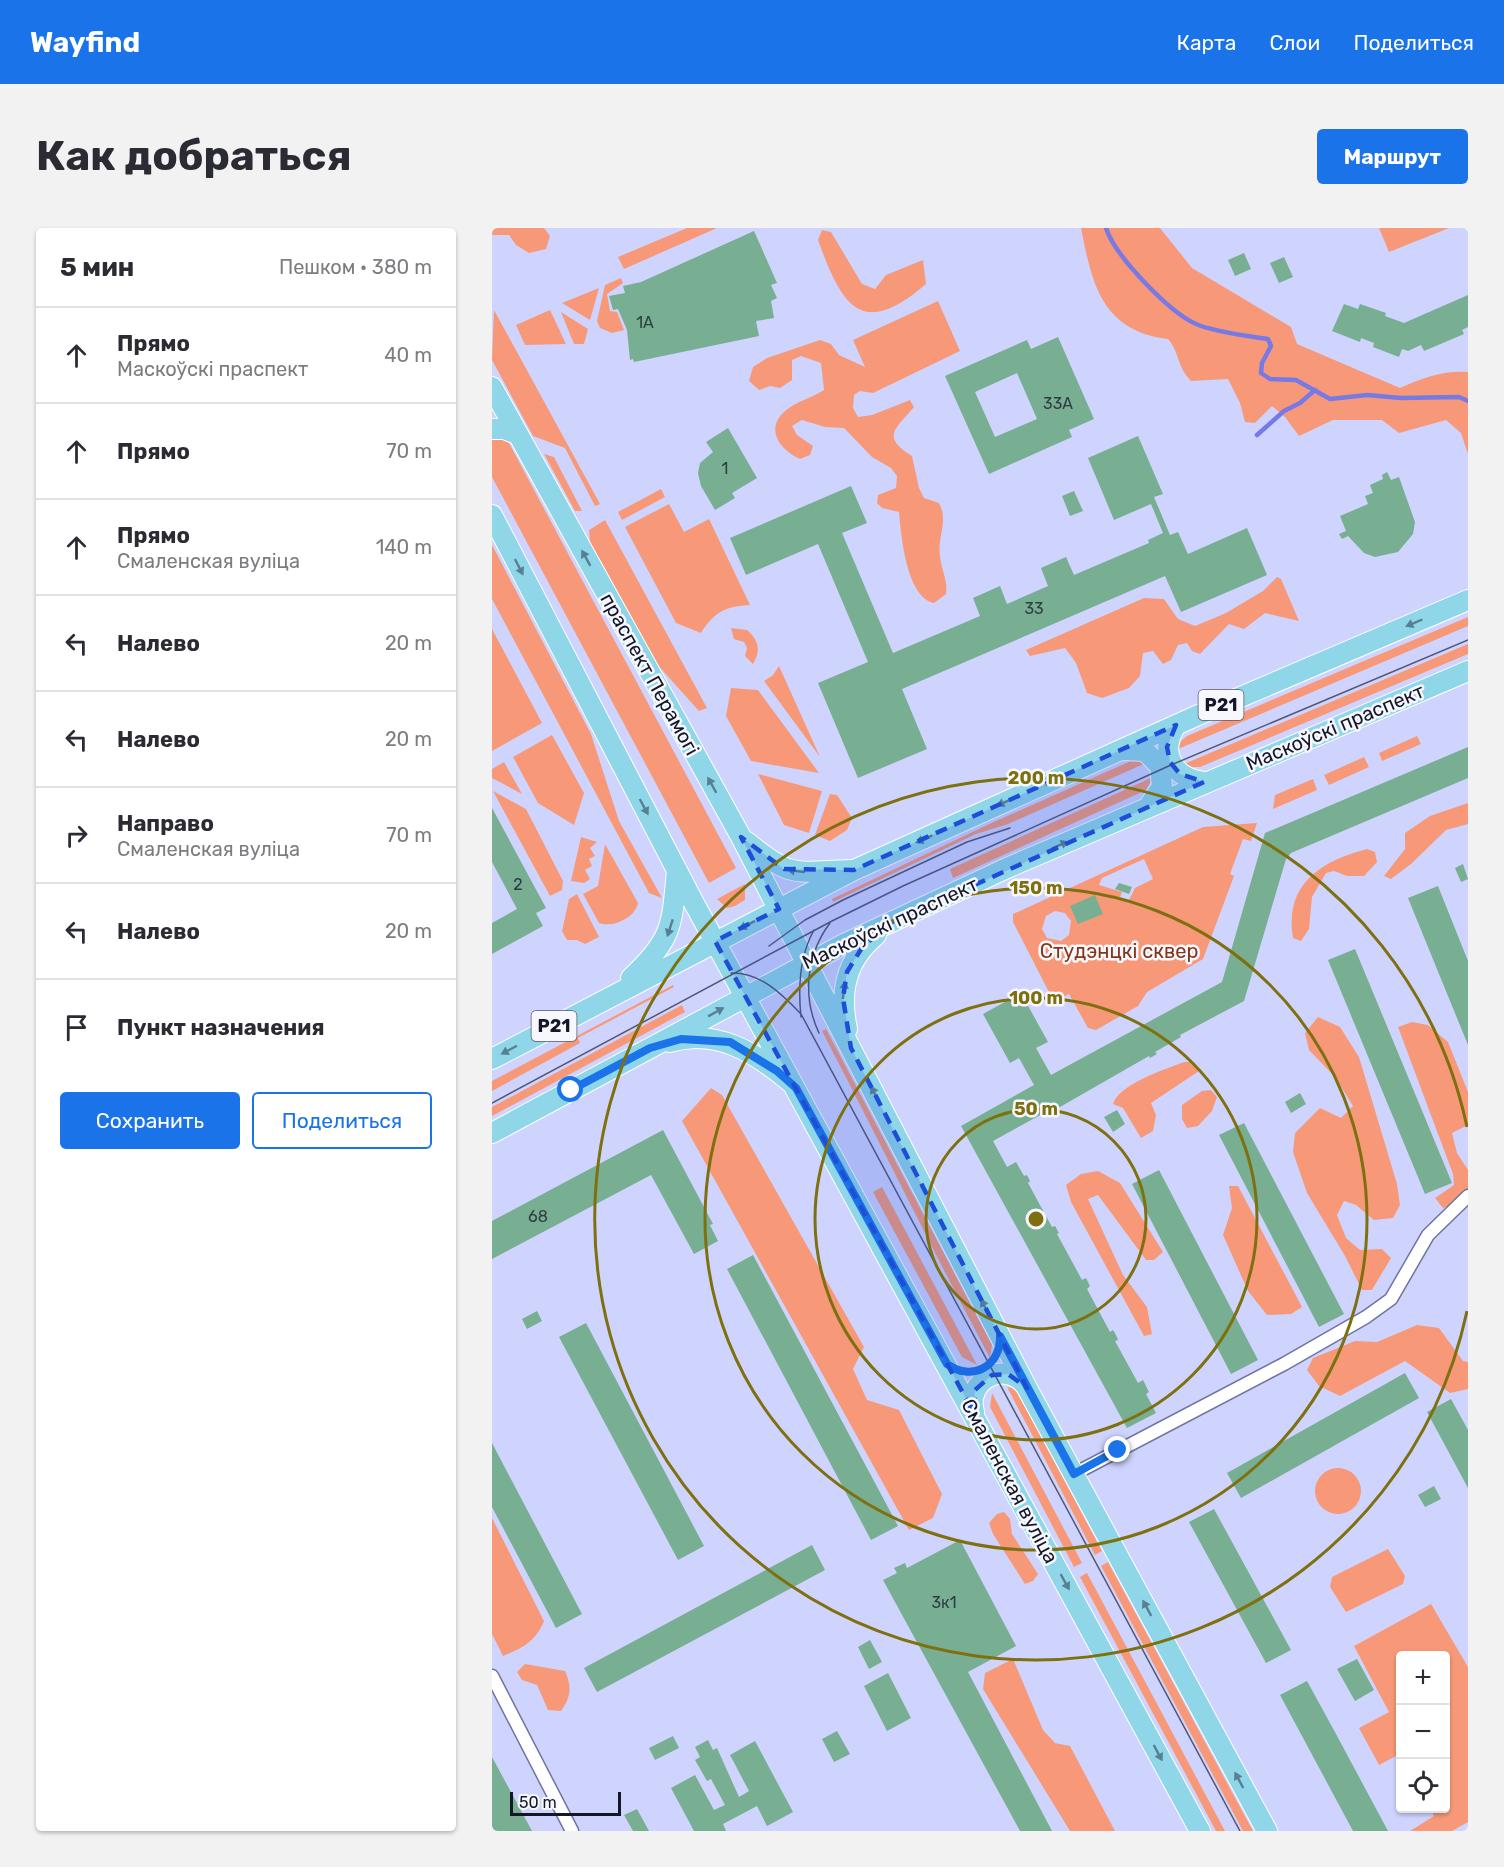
<!DOCTYPE html>
<html lang="ru">
<meta charset="utf-8">
<style>
:root{--surface:#fff;--page:#f2f2f3;--text:#2b2b33;--muted:#7c7c81;--line:#e1e1e2;--accent:#1a73e8}
body{margin:0;font-family:Rubik,sans-serif;background:var(--page);color:var(--text)}
.controls{position:absolute;right:18px;bottom:18px;display:grid;overflow:hidden;border-radius:6px;box-shadow:0 2px 4px #0004}
.controls button{width:54px;height:54px;display:grid;place-items:center;padding:0;border:0;border-bottom:2px solid var(--line);background:var(--surface);color:var(--text);font:30px sans-serif}
.scale{position:absolute;left:18px;bottom:15px;width:111px;box-sizing:border-box;padding-left:6px;border:3px solid #151729;border-top:0;font-size:16px;line-height:21px;white-space:nowrap;color:#151729;-webkit-text-stroke:4px #f7f8fd;paint-order:stroke}
.stop{position:absolute;width:18px;height:18px;margin:-14px;border:4px solid #1a73e8;border-radius:50%;background:#fff}
.stop.end{background:#1a73e8;border-color:#fff;box-shadow:0 2px 6px #0008}
.list{margin:0;padding:0;list-style:none}
h2{display:flex;justify-content:space-between;align-items:center;height:78px;margin:0;padding:0 24px;font-size:26px}
h2 small{font-size:20px;font-weight:400;color:var(--muted)}
.list li{display:grid;grid-template-columns:39px 1fr auto;gap:18px;align-items:center;box-sizing:border-box;height:96px;padding:0 24px;border-top:2px solid var(--line)}
.list b{display:block;font-size:22px;white-space:nowrap}
.list p{margin:0;font-size:20px;white-space:nowrap;color:var(--muted)}
.list em{font-size:20px;font-style:normal;color:var(--muted)}
.actions{display:flex;gap:12px;padding:18px 24px}
.actions a{flex:1;padding:14px 0;border:2px solid var(--accent);border-radius:6px;text-align:center;font-size:21px;color:var(--accent)}
.actions .main{background:var(--accent);color:#fff}
.icon{flex:none;width:33px;height:33px;fill:none;stroke:currentColor;stroke-width:2;stroke-linecap:round;stroke-linejoin:round}
.map{position:relative;flex:none;width:976px;height:1603px;overflow:hidden;border-radius:6px}
header{display:flex;align-items:center;gap:36px;box-sizing:border-box;height:84px;padding:0 30px;background:var(--accent);color:#fff}
header strong{font-size:28px}
nav{display:flex;gap:33px;margin-inline-start:auto;font-size:21px}
.intro{display:flex;align-items:center;justify-content:space-between;box-sizing:border-box;height:144px;padding:0 36px}
h1{margin:0;font-size:42px}
.button{padding:15px 27px;border-radius:6px;background:var(--accent);color:#fff;font-size:21px;font-weight:700}
main{display:flex;gap:36px;padding:0 36px}
aside{flex:1;background:var(--surface);border-radius:6px;box-shadow:0 2px 4px #0004}
.map>svg:first-child{display:block}
</style>
<header>
<strong>Wayfind</strong>
<nav><a>Карта</a><a>Слои</a><a>Поделиться</a></nav>
</header>
<div class="intro"><h1>Как добраться</h1><a class="button">Маршрут</a></div>
<main>
<aside>
<h2>5 мин<small>Пешком · 380 m</small></h2>
<ul class="list">
<li><svg class="icon" aria-label="ahead" viewBox="0 0 24 24"><path d="M12 20V5M6 11l6-6 6 6"/></svg><div><b>Прямо</b><p>Маскоўскі праспект</p></div><em>40 m</em></li>
<li><svg class="icon" aria-label="ahead" viewBox="0 0 24 24"><path d="M12 20V5M6 11l6-6 6 6"/></svg><div><b>Прямо</b></div><em>70 m</em></li>
<li><svg class="icon" aria-label="ahead" viewBox="0 0 24 24"><path d="M12 20V5M6 11l6-6 6 6"/></svg><div><b>Прямо</b><p>Смаленская вуліца</p></div><em>140 m</em></li>
<li><svg class="icon" aria-label="left" viewBox="0 0 24 24"><path d="M17 20v-9H6M10 6l-5 5 5 5"/></svg><div><b>Налево</b></div><em>20 m</em></li>
<li><svg class="icon" aria-label="left" viewBox="0 0 24 24"><path d="M17 20v-9H6M10 6l-5 5 5 5"/></svg><div><b>Налево</b></div><em>20 m</em></li>
<li><svg class="icon" aria-label="right" viewBox="0 0 24 24"><path d="M7 20v-9h11M14 6l5 5-5 5"/></svg><div><b>Направо</b><p>Смаленская вуліца</p></div><em>70 m</em></li>
<li><svg class="icon" aria-label="left" viewBox="0 0 24 24"><path d="M17 20v-9H6M10 6l-5 5 5 5"/></svg><div><b>Налево</b></div><em>20 m</em></li>
<li><svg class="icon" aria-label="arrive" viewBox="0 0 24 24"><path d="M6 21V4h12l-3 4 3 4H6"/></svg><div><b>Пункт назначения</b></div></li>
</ul>
<div class="actions"><a class="main">Сохранить</a><a>Поделиться</a></div>
</aside>
<div class="map">
<svg width="976" height="1603" viewBox="0 0 976 1603">
<rect width="100%" height="100%" fill="#cfd4fe"/>
<path fill="#f79979" fill-rule="evenodd" d="M0,0H52L58,8L54,21L37,25L24,17L17,7H0Z
M195,0H225L132,41L126,29Z
M589,0H668L700,40L799,99L805,116L908,160C930,150 952,142 976,144V226L969,205L954,192L907,205L890,192H841L807,208L793,189L780,178L763,195L753,194L748,175L736,151L699,153C684,137 688,125 676,111C610,103 600,56 589,0Z
M887,0H957L897,24Z
M330,2L339,4L370,56L383,61L394,47L431,32L434,56C369,112 350,78 326,12Z
M129,50L131,55L115,66L118,83L125,84L132,102L120,105L108,100L105,93L113,57Z
M107,60L98,92L70,75Z
M446,73L468,123L381,165L368,163L362,167L361,180L366,189L380,187L418,172L422,179C404,201 388,208 420,228L427,260L432,270L447,275C457,293 445,309 448,328C449,342 456,351 454,366L442,375C414,369 409,306 407,284L390,280L385,275L386,267L404,260L405,248L399,240L380,229L352,200L333,199L310,192L300,198L305,207L321,218L318,227L308,231C286,221 271,198 297,180C307,173 321,169 332,162L329,135L309,128L300,132V152L288,160L278,158L267,162L257,153L261,139L275,130L328,112L339,116L347,127L373,139L361,112Z
M2,82L108,276L103,278L73,220L41,208L0,132Z
M58,82L74,116L33,117L24,97Z
M69,84L96,101L92,116H82Z
M0,210H8L17,215L244,640L217,655L0,249Z
M52,226L62,229L90,283H83Z
M169,261L173,269L130,292L126,284Z
M177,276L192,304L217,291L258,377C234,378 222,384 209,405L184,395L133,299Z
M113,292L215,480L207,483L162,433L98,315L97,302Z
M0,317L99,506L127,593L170,670L157,665L0,371Z
M785,349L789,351L807,393L773,385L752,401L737,396L708,426L700,423L695,415L686,417L679,432L671,436L661,423L651,425L648,448L637,460L610,470L595,465L584,435L573,420L538,428L534,422L652,370L672,371L686,391L703,398L734,385L771,363Z
M976,389V398L686,521L689,513L695,508Z
M239,400L255,402C267,412 269,423 261,436L253,428L255,420L252,414L242,411Z
M0,401L50,495L0,523Z
M976,416V426L708,539H699L692,536Z
M287,438L328,529L272,453L281,447Z
M239,460L266,462L327,545L259,533L234,488Z
M60,507L92,565L82,597L46,575L21,529Z
M925,508L929,516L890,533L887,525Z
M872,529L877,539L837,557L832,547Z
M641,532L654,535L516,596L484,606L341,674L340,671L493,598Z
M12,534L30,566L0,550V541Z
M266,546L330,563L317,605L292,597Z
M661,549L654,562L461,650L458,641Z
M821,551L825,562L781,581L783,567Z
M1,563L34,581L71,653L70,662L58,668Z
M338,566L345,567L360,590L355,602L338,613L323,607Z
M976,575V596L954,602L919,636L899,651L892,648L913,621V605L938,588Z
M765,595L759,613L751,611L738,646L742,648L711,731L655,764L646,778L604,802L596,800L577,766L562,774L521,694V686L711,599ZM652,631L661,651L643,660L637,672L628,669L630,664L607,657L610,650ZM563,683L573,685L579,693L577,707L569,713L555,710L550,701L554,688Z
M89,609L105,614L98,620L103,628L97,631L100,638L93,642L98,651L92,655L79,653Z
M113,616L146,675C143,690 121,700 107,695L91,666L106,658Z
M875,621L883,624L885,634L872,648H855L842,643L834,645L820,669L817,701L809,713L801,710C792,657 828,633 875,621Z
M253,656V672L243,678L235,680L225,671Z
M85,666L107,709L93,716L85,712H75L70,703L77,671Z
M181,757L182,759L86,810L88,815L0,863V853Z
M190,777L193,784L0,888V879Z
M826,789L848,799L867,829L905,956L908,977L901,990L882,992L864,977L852,973L845,987L854,1010L868,1022L890,1021L899,1030L880,1062H870L853,1028L815,965L801,924L803,905L828,880L849,890L861,878L843,849L817,822L813,805Z
M920,794L936,797L956,814L976,864V897L960,905L965,925L976,942V961L958,978L951,980L943,970L962,957L961,946L906,799Z
M334,801L500,1117L498,1130C440,1022 387,912 330,803Z
M692,834H702L707,843L659,875L664,887L661,903L649,910L631,880L621,876C627,856 674,841 692,834Z
M219,860L230,867L372,1119L361,1141L375,1172L407,1182L450,1266L441,1290L417,1302L190,893Z
M719,862L725,869L720,883L706,898L695,900L690,891V877L710,863Z
M606,943L628,955L671,1024L662,1032H654L606,967L596,971L631,1047L655,1079L660,1106L652,1108L579,974L574,957L589,946Z
M737,958H746L810,1079L799,1086L775,1087L756,1063L731,1007L740,980Z
M390,959L485,1137L470,1129L381,964Z
M925,1097L947,1100L971,1133L976,1134V1161L958,1165L913,1133L848,1168L827,1158L815,1142L821,1130L863,1113L885,1114Z
M515,1159L521,1160L526,1166L610,1323L603,1327Z
M500,1165L590,1335L582,1339L498,1179Z
M823 1263a23 23 0 1 1 46 0a23 23 0 1 1-46 0Z
M512,1284L518,1291L520,1306L546,1346L541,1353L533,1356L501,1306L497,1295L505,1286Z
M0,1290L52,1393C44,1413 31,1420 11,1428L0,1406Z
M896,1321L913,1348L911,1356L854,1384L838,1359L840,1349Z
M616,1334L761,1603H751L609,1338Z
M595,1345L733,1603H724L588,1349Z
M939,1376L976,1439V1594L960,1603H918L942,1588L939,1581L954,1580V1428H908V1526L887,1537L867,1500L897,1484L862,1418Z
M521,1431L551,1502L563,1515L578,1518L623,1603H578L491,1461L493,1445Z
M33,1436L73,1443C80,1459 79,1469 69,1483L56,1482L45,1457L30,1452L25,1444Z"/>
<g fill="none" stroke-linecap="round" stroke-linejoin="round">
<path stroke="#777ae5" stroke-width="4.5" d="M614,0C623,28 677,84 704,96C722,104 756,108 776,111L779,118L770,135L769,145L778,151L804,152L838,171L875,167L909,170L967,169L976,173
M765,207L792,183L808,175L823,162"/>
</g>
<path fill="#78ae91" fill-rule="evenodd" d="M262,3L285,55L279,57L285,70L279,73L282,90L264,93L267,108L142,134L141,131L138,132L135,102L126,81L121,82L117,68L133,65L131,58L149,54Z
M752,25L759,41L743,48L736,32Z
M792,29L801,49L787,55L778,35Z
M976,67V99L970,102L972,106L932,123L929,117L916,123L910,121L907,129L881,119L882,115L869,110L868,114L840,103L852,76L866,81L868,76L894,85L893,88L912,95Z
M566,109L602,191L577,202L580,209L497,246L453,148L535,112L539,121ZM525,145L545,191L503,209L483,164Z
M236,200L265,250L240,265L243,270L223,282L209,258L206,245L208,235L221,224L214,214Z
M646,208L671,266L662,269L678,307L686,304L696,326L755,300L775,347L689,384L673,348L410,461L435,521L366,550L326,455L376,434L326,316L254,347L238,310L359,258L375,295L350,305L401,425L488,388L481,370L508,358L515,376L556,358L549,340L574,329L582,347L657,315L656,312L671,305L659,276L622,292L596,230Z
M895,244L899,252L907,249L923,294L921,306L906,324L883,329L872,325L856,308L850,311L847,306L854,303L848,288L876,276L873,268L881,265L878,257L891,251L890,247Z
M582,263L591,283L578,288L570,268Z
M976,519V550L799,625L794,631L752,773L688,807L689,809L663,824L665,826L658,830L657,828L554,887L552,885L501,913L515,939L524,934L532,948L535,947L538,953L536,955L560,999L563,998L567,1005L565,1006L590,1052L594,1050L598,1058L595,1061L618,1104L621,1102L624,1107L626,1112L623,1113L646,1155L651,1152L657,1164L654,1166L664,1185L635,1200L469,898L542,857L527,830L518,835L491,786L529,765L556,814L544,820L559,847L730,754L773,605Z
M0,580L54,680L44,685L51,698L0,726V695L25,681L0,634Z
M971,636L976,651L969,654L963,640Z
M627,655L640,659L637,666L623,661Z
M946,658L976,733V817L916,670Z
M603,667L611,686L586,696L578,678Z
M863,721L960,955L933,966L836,732Z
M808,865L814,876L799,885L793,874Z
M625,882L633,896L621,904L612,889Z
M752,895L852,1086L827,1099L727,907Z
M171,902L221,996L218,997L226,1013L202,1026L159,947L0,1031V993Z
M667,942L766,1132L739,1146L640,956Z
M261,1027L406,1298L379,1312L235,1041Z
M45,1083L50,1093L35,1101L30,1091Z
M94,1095L212,1318L186,1332L67,1109Z
M913,1145L927,1170L749,1270L735,1245Z
M959,1171L976,1202V1260L935,1184Z
M0,1215L90,1386L64,1400L0,1279Z
M942,1258L949,1271L933,1279L926,1267Z
M722,1281L799,1422L774,1435L697,1294Z
M468,1312L524,1418L476,1444L560,1603H528L391,1352L405,1345L402,1340L413,1335L415,1340Z
M320,1317L333,1342L105,1464L92,1440Z
M378,1412L390,1434L377,1441L366,1419Z
M865,1431L882,1462L863,1473L845,1441Z
M396,1445L419,1490L395,1503L372,1458Z
M815,1453L844,1506L896,1603H861L788,1467Z
M345,1503L358,1526L342,1534L330,1511Z
M181,1508L187,1520L163,1532L157,1520Z
M216,1512L221,1522L225,1520L247,1569L257,1563L238,1527L263,1513L301,1584L275,1598L265,1578L231,1596L234,1603H202L179,1560L203,1547L222,1582L233,1577L219,1551L215,1553L203,1532L208,1529L203,1519Z
M0,1529L40,1603H2L0,1599Z
M145,1581L157,1603H141L132,1587Z"/>
<g fill="none" stroke-linecap="round" stroke-linejoin="round">
<defs>
<path id="minor" d="M582,1246L792,1136L874,1089L899,1071L936,1007L976,968
M0,1448L80,1603"/>
<path id="primary" d="M0,159L249,609L535,1160L775,1603
M0,201H12L25,206
M0,287L203,677L708,1603
M684,497C666,525 681,550 712,554
M632,522L653,523L668,538L670,559L657,578
M255,614C300,651 303,644 358,642
M139,750C181,711 180,697 185,642
M355,801C347,763 354,732 384,707
M178,814C225,800 264,825 298,854
M0,831L362,642L704,488L976,372
M0,905L352,716L515,640L976,443
M482,1184C473,1152 513,1131 534,1158"/>
</defs>
<use href="#minor" stroke="#6f73a2" stroke-width="15"/>
<use href="#primary" stroke="#fff" stroke-width="22"/>
<use href="#minor" stroke="#fff" stroke-width="12"/>
<use href="#primary" stroke="#8fd6e9" stroke-width="20"/>
<path stroke="#545771" stroke-width="1.5" d="M277,718L313,692L351,672L475,614L518,600
M239,745C268,744 290,766 309,786L748,1603
M309,789C306,760 308,727 322,702
M327,805C310,769 314,727 338,695
M0,875L340,693L411,658L679,537L976,412"/>
</g>
<defs><path id="oneway-solid" d="M-6-.8H1V-3.2L6.5 0L1 3.2V.8H-6Z" transform="scale(1.5)"/></defs>
<g fill="#588093">
<use href="#oneway-solid" transform="translate(94 330) rotate(-119)"/>
<use href="#oneway-solid" transform="translate(27 339) rotate(63)"/>
<use href="#oneway-solid" transform="translate(922 395) rotate(157)"/>
<use href="#oneway-solid" transform="translate(220 557) rotate(-119)"/>
<use href="#oneway-solid" transform="translate(513 574) rotate(156)"/>
<use href="#oneway-solid" transform="translate(152 579) rotate(62)"/>
<use href="#oneway-solid" transform="translate(432 611) rotate(156)"/>
<use href="#oneway-solid" transform="translate(568 617) rotate(-23)"/>
<use href="#oneway-solid" transform="translate(304 643) rotate(-173)"/>
<use href="#oneway-solid" transform="translate(255 697) rotate(153)"/>
<use href="#oneway-solid" transform="translate(178 700) rotate(108)"/>
<use href="#oneway-solid" transform="translate(352 762) rotate(-83)"/>
<use href="#oneway-solid" transform="translate(224 784) rotate(-29)"/>
<use href="#oneway-solid" transform="translate(17 822) rotate(152)"/>
<use href="#oneway-solid" transform="translate(383 866) rotate(-117)"/>
<use href="#oneway-solid" transform="translate(493 1079) rotate(-117)"/>
<use href="#oneway-solid" transform="translate(573 1354) rotate(61)"/>
<use href="#oneway-solid" transform="translate(655 1380) rotate(-118)"/>
<use href="#oneway-solid" transform="translate(666 1525) rotate(62)"/>
<use href="#oneway-solid" transform="translate(747 1552) rotate(-118)"/>
</g>
<g fill="none" stroke-linecap="round" stroke-linejoin="round">
<path stroke="#1a73e8" stroke-width="8" d="M79,862L158,820L189,811L238,814L285,843L304,860L455,1136C479,1154 509,1139 508,1108L582,1246L626,1222"/>
</g>
<path fill="#1d4ed8" fill-opacity="0.2" stroke="#1d4ed8" stroke-width="4.5" stroke-dasharray="12 8" stroke-linejoin="round" d="M684,497L675,519L678,534L688,546L712,554L400,694L371,718L355,744L351,770L359,820L535,1160L516,1146L500,1147L483,1162L482,1185L223,713L287,681L249,609L292,641L362,642Z"/>
<g fill="none" stroke="#7e700e" stroke-width="3">
<circle cx="544" cy="991" r="110"/>
<circle cx="544" cy="991" r="221"/>
<circle cx="544" cy="991" r="331"/>
<path d="M975 1083A441 441 0 1 1 975 899"/>
</g>
<g text-anchor="middle" stroke-width="5" stroke-linejoin="round" paint-order="stroke">
<g font-size="16" fill="#2e3d43">
<text x="153" y="100">1А</text>
<text x="566" y="181">33А</text>
<text x="233" y="246">1</text>
<text x="542" y="386">33</text>
<text x="26" y="662">2</text>
<text x="46" y="994">68</text>
<text x="452" y="1380">3к1</text>
</g>
<g fill="#f7f8fd" stroke="#595a69" stroke-width="1.5">
<rect x="706.5" y="462" width="45" height="30" rx="4.5"/>
<rect x="39.5" y="783" width="45" height="30" rx="4.5"/>
</g>
<g font-size="18" font-weight="bold" fill="#151729">
<text x="729" y="483">Р21</text>
<text x="62" y="804">Р21</text>
</g>
<g font-size="20" fill="#151729" stroke="#f7f8fd">
<text transform="translate(158 446) rotate(61)" y="7">праспект Перамогі</text>
<text transform="translate(843 499) rotate(-23)" y="7">Маскоўскі праспект</text>
<text transform="translate(398 695) rotate(-25)" y="7">Маскоўскі праспект</text>
<text transform="translate(518 1253) rotate(62)" y="7">Смаленская вуліца</text>
</g>
<g font-size="20" fill="#83361a" stroke="#f7f8fd">
<text x="627" y="730">Студэнцкі сквер</text>
</g>
</g>
<circle cx="544" cy="991" r="9" fill="#7e700e" stroke="#f7f8fd" stroke-width="3"/>
<g font-size="18" text-anchor="middle" font-weight="bold" fill="#7e700e" stroke="#f7f8fd" stroke-width="5" stroke-linejoin="round" paint-order="stroke">
<text x="544" y="556">200 m</text>
<text x="544" y="666">150 m</text>
<text x="544" y="776">100 m</text>
<text x="544" y="887">50 m</text>
</g>
</svg>
<div class="controls">
<button>+</button>
<button>−</button>
<button><svg class="icon" aria-label="locate" viewBox="0 0 24 24"><circle cx="12" cy="12" r="6"/><path d="M12 2v4M12 18v4M2 12h4M18 12h4"/></svg></button>
</div>
<div class="scale">50 m</div>
<div class="stop" style="left:79px;top:862px"></div>
<div class="stop end" style="left:626px;top:1222px"></div>
</div>
</main>
